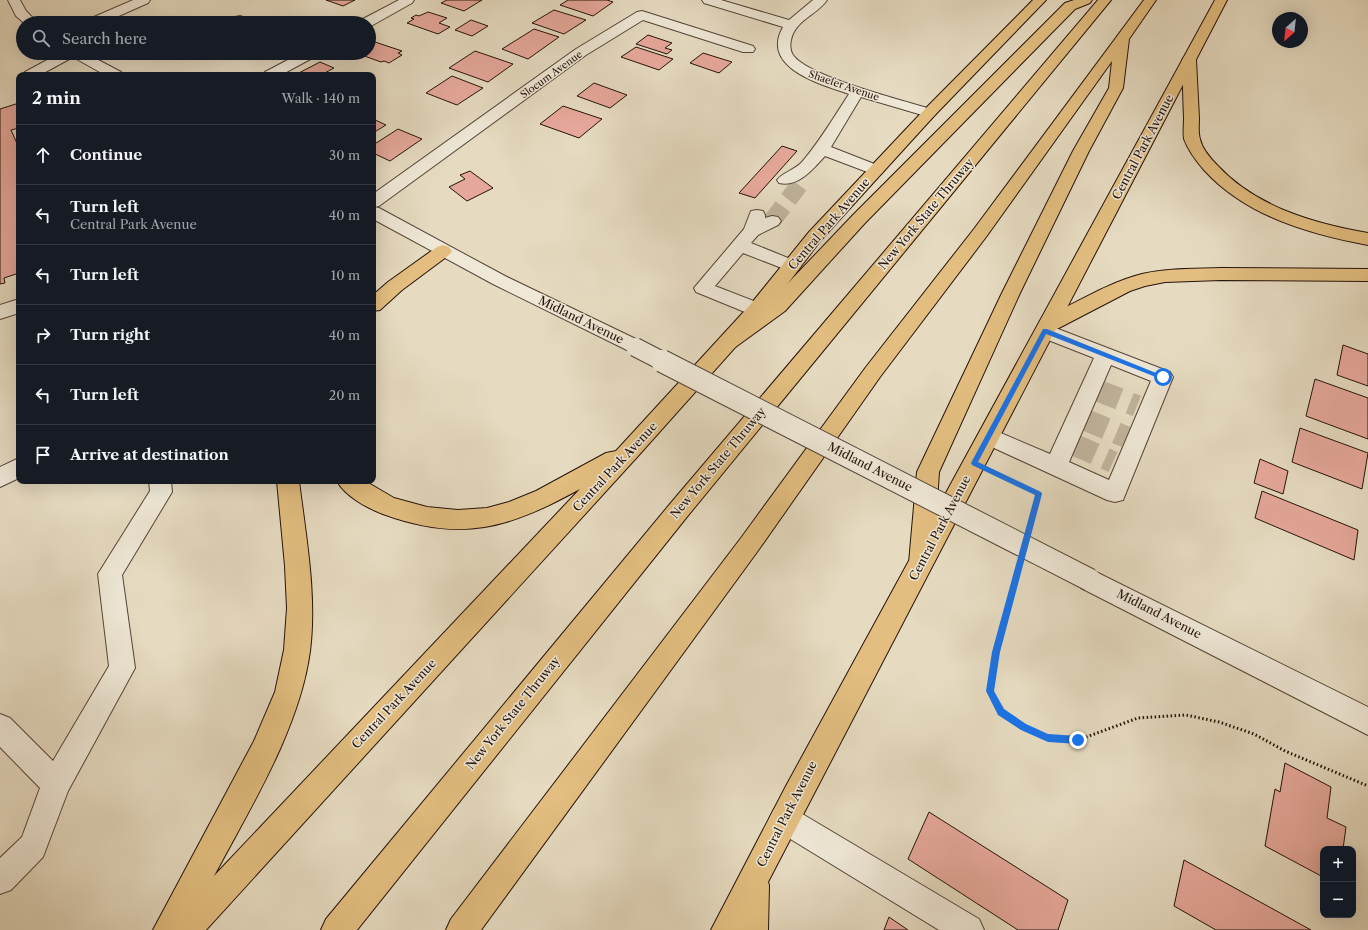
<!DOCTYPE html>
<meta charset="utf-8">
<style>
:root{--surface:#171b24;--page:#242831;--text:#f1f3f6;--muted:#9ea1a6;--line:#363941}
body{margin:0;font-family:"Libre Caslon Text",serif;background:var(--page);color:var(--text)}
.controls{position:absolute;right:12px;bottom:12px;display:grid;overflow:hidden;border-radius:8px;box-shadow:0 4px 16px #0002}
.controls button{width:36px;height:36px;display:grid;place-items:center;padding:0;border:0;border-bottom:1px solid var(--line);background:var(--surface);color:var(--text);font:20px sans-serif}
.compass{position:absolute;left:1272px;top:12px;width:36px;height:36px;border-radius:50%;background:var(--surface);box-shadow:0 4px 16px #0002;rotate:207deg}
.stop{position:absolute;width:12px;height:12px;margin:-9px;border:3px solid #1a73e8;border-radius:50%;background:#fff}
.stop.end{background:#1a73e8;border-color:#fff;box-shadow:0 1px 4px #0008}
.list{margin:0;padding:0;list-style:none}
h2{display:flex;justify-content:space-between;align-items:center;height:52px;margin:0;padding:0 16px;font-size:17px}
h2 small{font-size:13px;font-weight:400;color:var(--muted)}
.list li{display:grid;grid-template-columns:26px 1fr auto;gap:12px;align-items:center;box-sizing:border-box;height:60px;padding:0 16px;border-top:1px solid var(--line)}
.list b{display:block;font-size:15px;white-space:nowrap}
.list p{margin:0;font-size:13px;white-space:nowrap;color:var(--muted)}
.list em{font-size:13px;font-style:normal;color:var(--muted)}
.icon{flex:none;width:22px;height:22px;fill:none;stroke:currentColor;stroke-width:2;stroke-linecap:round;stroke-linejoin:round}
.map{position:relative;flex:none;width:1368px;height:930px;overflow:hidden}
.search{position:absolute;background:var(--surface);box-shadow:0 4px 16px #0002;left:16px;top:16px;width:360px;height:44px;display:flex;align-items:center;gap:10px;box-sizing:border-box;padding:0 14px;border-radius:22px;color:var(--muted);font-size:15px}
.panel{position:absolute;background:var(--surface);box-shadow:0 4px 16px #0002;left:16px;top:72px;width:360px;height:412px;border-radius:8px}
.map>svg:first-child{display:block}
</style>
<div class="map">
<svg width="1368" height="930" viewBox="0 0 1368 930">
<rect width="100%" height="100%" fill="#e6dbc1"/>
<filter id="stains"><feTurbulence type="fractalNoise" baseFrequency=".005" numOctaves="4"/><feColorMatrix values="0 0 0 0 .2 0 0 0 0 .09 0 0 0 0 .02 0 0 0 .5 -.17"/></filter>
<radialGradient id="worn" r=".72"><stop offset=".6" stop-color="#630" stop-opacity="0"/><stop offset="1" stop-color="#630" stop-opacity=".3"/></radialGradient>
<path fill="#e6a89b" stroke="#24120a" d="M326,0H355L343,6Z
M447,0H482L464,11L441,3Z
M568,0H607L613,2L593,16L560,5Z
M554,10L586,20L564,34L532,23Z
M428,12L447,18L439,23L450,27L438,34L407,23L414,19L411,18L416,15L419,16Z
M471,20L488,26L472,36L455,30Z
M534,29L559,37L528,59L502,49Z
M648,35L672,43L665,48L672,50L667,54L636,44Z
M375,42L402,51L398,53L402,55L389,63L384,61L381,62L356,53H369V45Z
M636,47L673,59L659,70L621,57Z
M475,51L513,64L488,82L449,68Z
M703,53L732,62L719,73L690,63Z
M320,62L334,68L321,75H295Z
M452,76L483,88L457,105L426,93Z
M594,83L627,95L610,108L577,96Z
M19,103V128L11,130L19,148V273L4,278L5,283L0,284V109Z
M563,106L602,119L579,138L540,124Z
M373,119L386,125L373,133Z
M398,129L422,139L390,161L373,153V145Z
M782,146L797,151L755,198L739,193Z
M470,171L493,188L467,201L449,187L465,179L460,175Z
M1343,345L1368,354V386L1337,375Z
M1315,379L1368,398V439L1306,416Z
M1300,428L1368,453L1362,489L1292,462Z
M1260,459L1288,471L1283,494L1254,483Z
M1262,491L1358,530L1354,560L1255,518Z
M1285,763L1331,787L1327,818L1346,827L1343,849H1323V877L1265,846L1275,789L1280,792Z
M929,812L1068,900L1058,930H1018L908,859Z
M1184,860L1311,930H1216L1174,906Z
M889,917L908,930H884Z"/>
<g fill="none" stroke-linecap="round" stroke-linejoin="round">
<path stroke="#bfb39c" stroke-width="18" stroke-dasharray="18 9" stroke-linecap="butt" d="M772,221L800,184"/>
<path stroke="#bfb39c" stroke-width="22" stroke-dasharray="22 11" stroke-linecap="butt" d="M1099,391L1137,406
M1086,420L1126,437
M1075,445L1113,462"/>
<defs>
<path id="minor" d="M8,0H20L26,11L38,23H24L16,16Z
M133,0H150L148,3L103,23H85L87,20Z
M399,0H414L412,3L371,26H369V23H359L361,20Z
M702,0H721L789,20L813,0H827C817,15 795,20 791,40C790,44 790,51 793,55C808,77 906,101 934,110L936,113L934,116L929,117L861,97L831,147L882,167L884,170L882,173L876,175L870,173L825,156C814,168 798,188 779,183L777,180C783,172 795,170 802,162C820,141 834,117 849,94C820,84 760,68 783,27L704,3Z
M642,11L753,46L755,49L753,52H743L643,20L586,55L379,206L374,207L379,208L505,276L642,342L645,347L642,352L635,354L493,284L373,219V194L576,49L637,12Z
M240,16L252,20L254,23H235L233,20L235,17Z
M60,53H85L121,72L123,75H105L73,57L40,75H23L25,72Z
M301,53H318L316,56L281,75H263L265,72Z
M757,210L763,211L765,215V218L772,216L778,217L781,221L778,225L758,235L751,243L798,262L801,266L798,270L792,272L743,253L715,286L764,305L766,310L764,315L757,317L696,292L694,288L744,229L751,211Z
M19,299V313L0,319V305Z
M1045,324L1170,372L1173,377L1123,500L1115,502L1107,500L981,442L978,436L981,430L989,428L1050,454L1094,358L1038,336L1035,331L1038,326ZM1111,365L1151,381L1109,480L1069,462Z
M19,458V478L0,487V467Z
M149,481H171L172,492L122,575L135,668L68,791L43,857L11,890L0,894V858L22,837L40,788L0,747V714L10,718L53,761L109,666L98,574L150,491Z
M1090,569L1368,707V735L1081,588L1078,580L1081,572Z
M784,804L794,809L979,919L984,930H939L774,829L769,819L774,809Z"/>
<path id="major" d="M1033,0H1046L934,116L821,240L764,315L638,456L206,930H153L254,741L275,692L284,650L287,608L285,566L277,481H299C306,537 317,595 310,651C300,728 250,808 214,876L580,489C509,528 462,543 383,514C367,508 345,496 337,481H365L394,498L427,507L458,510L487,508L509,502L536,491L606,453L616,451L750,305L809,232L924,110Z
M1215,0H1227L768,882L769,885L768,930H711L786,786Z
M443,245L449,247L452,251L449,255L402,290L380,310L373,311V295L388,282L437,247Z"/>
<path id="highway" d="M1074,0H1092L1090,3L1075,9L865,223L785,311L734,348L727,350L720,348L717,343L720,338L771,301L853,215L1065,3Z
M1098,0H1111L686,518L357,930H321L326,919L670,504Z
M1144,0H1156L1129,39L1123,88L1089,151L1020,293L939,472L933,563L929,570L921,574L913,570L909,563L917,472L1002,293L1073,151L1109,88L1112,61L986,237L880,377L757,552L481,930H446L451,919L741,538L866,367L974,229Z
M1189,56L1194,57L1196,60C1197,79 1198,98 1199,118C1199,124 1198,133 1200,139C1202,149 1211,159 1218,166C1256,207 1315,224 1368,233V245C1309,234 1246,216 1204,170C1197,162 1188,150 1184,139C1183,133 1184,125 1184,118C1183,99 1183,79 1182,60L1184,57Z
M1221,268L1368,269V281L1221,280L1165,282L1145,286L1130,291L1055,330L1048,332L1041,330L1038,325L1041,320C1072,305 1109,282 1142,274C1167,268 1195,269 1221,268Z"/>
</defs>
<use href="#minor" stroke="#544438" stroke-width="2"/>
<use href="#major" stroke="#24120a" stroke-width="2"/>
<use href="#highway" stroke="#24120a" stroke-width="2"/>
<path stroke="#24120a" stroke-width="2.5" stroke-dasharray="1 2" stroke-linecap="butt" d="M1000,475L1039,494L1032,517
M1006,614L1017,574"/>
<path stroke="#24120a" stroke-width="3" stroke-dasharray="1.5 2.5" stroke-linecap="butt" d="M1006,613L996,652L990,691L1001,712L1023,727L1048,738L1078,740L1138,718L1186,715L1219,722L1254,734L1285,751L1368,786"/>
<use href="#minor" fill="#efe8d7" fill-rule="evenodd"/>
<use href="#major" fill="#e3be80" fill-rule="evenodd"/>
<use href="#highway" fill="#e3be80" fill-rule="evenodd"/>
<defs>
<path id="minor-bridge-far1" d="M635,347L664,362"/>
<path id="minor-bridge" d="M662,361L1090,580"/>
</defs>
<use href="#minor-bridge-far1" stroke="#544438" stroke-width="20" stroke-linecap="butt"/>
<use href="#minor-bridge" stroke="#544438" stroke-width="24" stroke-linecap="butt"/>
<use href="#minor-bridge-far1" stroke="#efe8d7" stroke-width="18"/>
<use href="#minor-bridge" stroke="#efe8d7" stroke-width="22"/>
</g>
<path fill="#1a73e8" d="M1043,329H1047L1166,377L1165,379H1161L1046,334L978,462L1041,492L1042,494L1000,652L994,691L1004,709L1026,724L1048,734L1078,736L1082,740L1078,744L1048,742L1021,730L998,715L986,691L992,652L1035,495L972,465L971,463Z"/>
<g text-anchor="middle" stroke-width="3" stroke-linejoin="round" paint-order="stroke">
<g font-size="10" fill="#24120a" stroke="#efe8d7">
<text transform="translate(551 74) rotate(-36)" y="4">Slocum Avenue</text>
<text transform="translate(844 85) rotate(19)" y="4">Shaefer Avenue</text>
</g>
<g font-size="12" fill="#24120a" stroke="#efe8d7">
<text transform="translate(1143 147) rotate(-62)" y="4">Central Park Avenue</text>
<text transform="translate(926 214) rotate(-50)" y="4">New York State Thruway</text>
<text transform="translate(829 224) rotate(-49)" y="4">Central Park Avenue</text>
<text transform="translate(581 320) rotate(26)" y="4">Midland Avenue</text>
<text transform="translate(718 463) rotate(-50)" y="4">New York State Thruway</text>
<text transform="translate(615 467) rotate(-47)" y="4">Central Park Avenue</text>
<text transform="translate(870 467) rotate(27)" y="4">Midland Avenue</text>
<text transform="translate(940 528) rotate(-62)" y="4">Central Park Avenue</text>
<text transform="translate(1159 614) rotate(27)" y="4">Midland Avenue</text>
<text transform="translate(394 704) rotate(-47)" y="4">Central Park Avenue</text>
<text transform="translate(513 713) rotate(-51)" y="4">New York State Thruway</text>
<text transform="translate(787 814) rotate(-63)" y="4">Central Park Avenue</text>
</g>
</g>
<rect width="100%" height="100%" filter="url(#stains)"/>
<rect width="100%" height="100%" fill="url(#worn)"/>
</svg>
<div class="controls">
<button>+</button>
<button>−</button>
</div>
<svg class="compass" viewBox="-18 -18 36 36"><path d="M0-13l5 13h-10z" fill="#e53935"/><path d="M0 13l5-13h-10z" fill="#9ea1a6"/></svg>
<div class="stop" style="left:1163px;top:377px"></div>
<div class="stop end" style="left:1078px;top:740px"></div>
<div class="search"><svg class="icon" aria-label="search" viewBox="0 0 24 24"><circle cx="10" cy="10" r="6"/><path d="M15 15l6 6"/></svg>Search here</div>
<section class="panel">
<h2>2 min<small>Walk · 140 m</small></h2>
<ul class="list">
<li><svg class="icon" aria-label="ahead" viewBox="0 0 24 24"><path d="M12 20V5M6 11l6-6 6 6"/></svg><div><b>Continue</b></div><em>30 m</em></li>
<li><svg class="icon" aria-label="left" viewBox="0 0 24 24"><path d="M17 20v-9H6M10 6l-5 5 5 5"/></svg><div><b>Turn left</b><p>Central Park Avenue</p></div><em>40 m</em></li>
<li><svg class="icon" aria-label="left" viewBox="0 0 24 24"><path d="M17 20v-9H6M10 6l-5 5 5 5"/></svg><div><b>Turn left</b></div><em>10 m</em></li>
<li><svg class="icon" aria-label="right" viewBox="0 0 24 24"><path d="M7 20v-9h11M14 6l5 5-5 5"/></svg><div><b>Turn right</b></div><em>40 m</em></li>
<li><svg class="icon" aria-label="left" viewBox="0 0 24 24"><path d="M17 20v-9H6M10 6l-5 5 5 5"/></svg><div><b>Turn left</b></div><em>20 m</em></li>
<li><svg class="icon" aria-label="arrive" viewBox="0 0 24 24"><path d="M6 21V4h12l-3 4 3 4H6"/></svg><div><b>Arrive at destination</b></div></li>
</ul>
</section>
</div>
